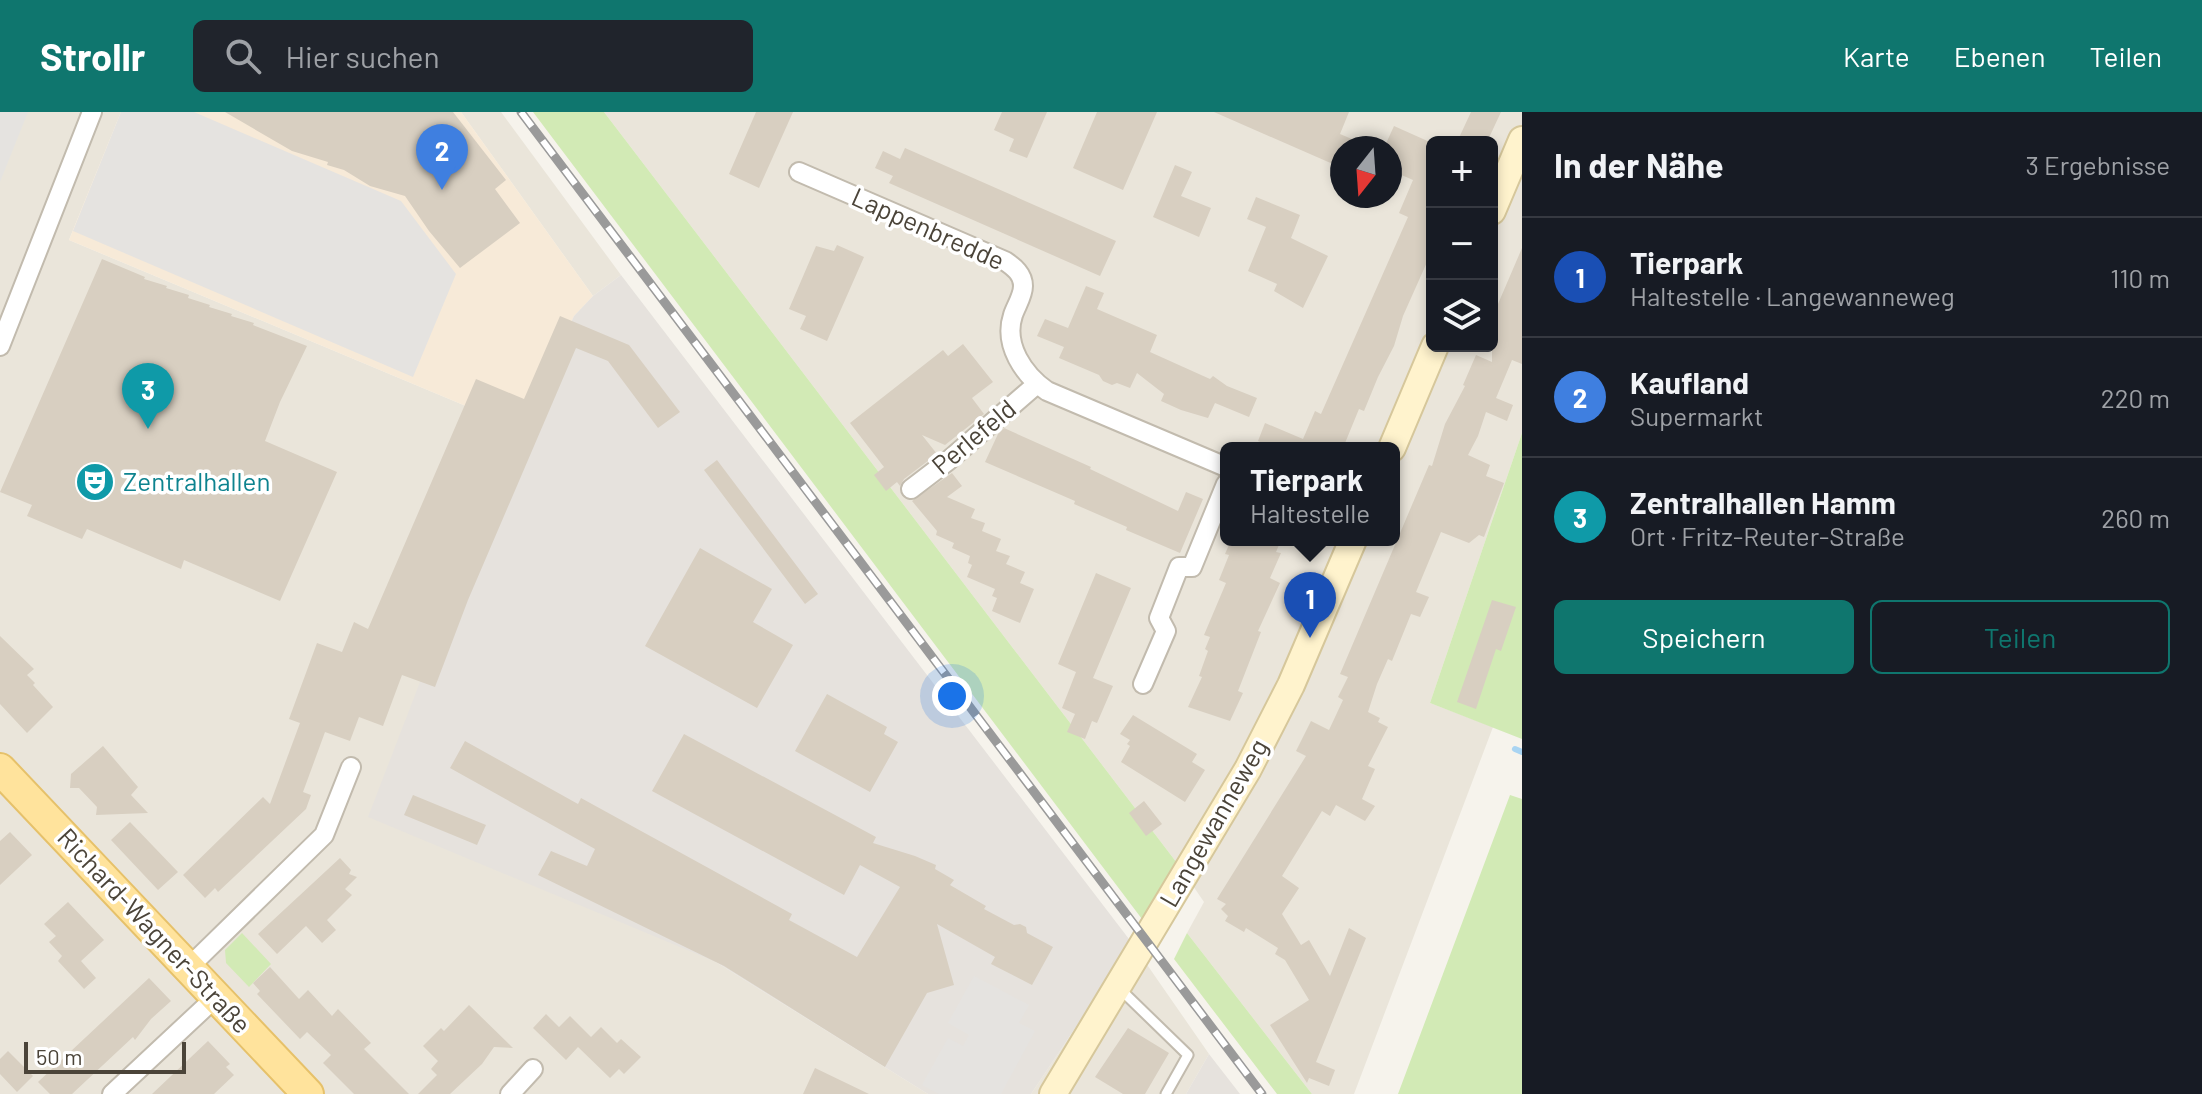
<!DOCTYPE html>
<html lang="de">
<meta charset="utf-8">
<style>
:root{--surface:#171b24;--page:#20242c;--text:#f1f3f6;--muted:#9ea1a6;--line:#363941;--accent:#0f766e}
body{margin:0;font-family:Barlow,sans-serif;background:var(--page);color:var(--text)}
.controls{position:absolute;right:24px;top:24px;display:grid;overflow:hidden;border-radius:12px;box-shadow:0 4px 12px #0003}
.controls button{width:72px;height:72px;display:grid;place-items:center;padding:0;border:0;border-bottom:2px solid var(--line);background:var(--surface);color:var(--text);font:40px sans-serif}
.compass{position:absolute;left:1330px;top:24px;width:72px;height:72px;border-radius:50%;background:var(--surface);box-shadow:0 4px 12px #0003;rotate:197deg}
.scale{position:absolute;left:24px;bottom:20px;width:162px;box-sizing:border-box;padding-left:8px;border:4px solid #4b4439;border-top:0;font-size:22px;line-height:28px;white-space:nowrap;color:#4b4439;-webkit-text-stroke:6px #fff;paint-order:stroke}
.you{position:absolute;left:952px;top:584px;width:28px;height:28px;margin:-20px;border:6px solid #fff;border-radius:50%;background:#1a73e8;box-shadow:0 0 0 12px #1a73e833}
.badge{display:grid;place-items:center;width:52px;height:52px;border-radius:50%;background:var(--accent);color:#fff;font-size:26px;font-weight:700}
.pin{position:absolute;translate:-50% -66px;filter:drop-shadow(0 2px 4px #0008)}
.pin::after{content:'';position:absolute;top:42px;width:28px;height:24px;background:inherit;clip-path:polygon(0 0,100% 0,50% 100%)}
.popup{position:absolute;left:1220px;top:330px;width:180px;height:104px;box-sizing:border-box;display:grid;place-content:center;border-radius:12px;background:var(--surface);filter:drop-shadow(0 2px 6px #0005);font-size:26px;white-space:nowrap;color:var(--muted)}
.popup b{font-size:30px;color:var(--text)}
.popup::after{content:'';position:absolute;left:50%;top:100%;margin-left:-16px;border:16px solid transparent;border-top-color:var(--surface)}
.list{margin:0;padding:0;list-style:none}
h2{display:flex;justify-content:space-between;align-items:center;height:104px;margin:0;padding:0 32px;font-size:34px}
h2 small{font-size:26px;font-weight:400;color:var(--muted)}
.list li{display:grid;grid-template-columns:52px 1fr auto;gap:24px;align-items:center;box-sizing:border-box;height:120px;padding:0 32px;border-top:2px solid var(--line)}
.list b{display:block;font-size:30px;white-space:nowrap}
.list p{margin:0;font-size:26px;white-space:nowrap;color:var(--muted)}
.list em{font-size:26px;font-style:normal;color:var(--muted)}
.actions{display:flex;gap:16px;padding:24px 32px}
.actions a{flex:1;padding:18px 0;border:2px solid var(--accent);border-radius:12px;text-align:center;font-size:28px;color:var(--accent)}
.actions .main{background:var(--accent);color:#fff}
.icon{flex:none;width:44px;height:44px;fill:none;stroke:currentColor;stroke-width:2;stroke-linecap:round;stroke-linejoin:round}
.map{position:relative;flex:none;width:1522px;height:982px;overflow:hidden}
header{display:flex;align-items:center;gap:48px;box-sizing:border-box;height:112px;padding:0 40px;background:var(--accent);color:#fff}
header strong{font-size:38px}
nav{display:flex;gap:44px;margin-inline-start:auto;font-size:28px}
.search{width:560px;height:72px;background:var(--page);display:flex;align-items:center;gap:20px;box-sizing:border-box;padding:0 28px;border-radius:12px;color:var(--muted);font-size:30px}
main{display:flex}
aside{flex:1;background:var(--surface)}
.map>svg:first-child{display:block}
</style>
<header>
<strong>Strollr</strong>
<div class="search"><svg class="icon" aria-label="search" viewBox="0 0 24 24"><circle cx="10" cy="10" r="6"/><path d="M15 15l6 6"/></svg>Hier suchen</div>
<nav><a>Karte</a><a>Ebenen</a><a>Teilen</a></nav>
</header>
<main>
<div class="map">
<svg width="1522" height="982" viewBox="0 0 1522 982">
<rect width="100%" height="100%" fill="#f6f3ec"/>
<path fill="#eae5da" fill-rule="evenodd" d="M0,0H121L69,128L521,317L716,850L928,982H0Z
M461,0H501L621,163L593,184Z
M604,0H1522V321L1430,591L1493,615L1354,982H1312L1187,821L1204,790L1180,755ZM1432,30H1492V234H1432ZM1342,36H1390V84H1342ZM1226,336H1394V428H1226Z
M1132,831L1209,942L1186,982H1031Z"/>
<path fill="#f7ead8" d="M121,0H461L593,184L574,204L521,317L69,128Z"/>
<path fill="#e6e2dd" d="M621,163L1132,831L1031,982H928L716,850L368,705L469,443L521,317L574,204L593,184Z
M1209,942L1240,982H1186Z"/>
<path fill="#d2eab5" d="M533,0H604L1180,755L1145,811Z
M1522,321V627L1430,591Z
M1510,683L1522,687V982H1398Z
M242,821L271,852L249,875L226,851L225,838Z
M1187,821L1312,982H1277L1174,847Z"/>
<path fill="#e5e3e0" d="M0,0H28L0,70Z
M121,0H194L401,89L456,162L413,265L73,119Z
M974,864L1029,893L1019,911L1035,919L1001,982H939L922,973L948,926L963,934L969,923L948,911Z"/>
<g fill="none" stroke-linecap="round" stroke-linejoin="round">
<path stroke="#a9d4f2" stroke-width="6" d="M1515,637L1522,640"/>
</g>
<path fill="#d8cfc1" d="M225,0H453L506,68L495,77L520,111L460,156L429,119L405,84L370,74L344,58L327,53L328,50L292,39Z
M756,0H793L759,76L729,62Z
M1002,0H1047L1027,46L1009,39L1014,27L994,18Z
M1097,0H1157L1123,78L1073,56Z
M1214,0H1349L1340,22L1373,36H1342V56Z
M1471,0H1501L1487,30H1457Z
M1394,14L1432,31V139L1403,204L1394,234L1378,265L1364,299L1359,297L1343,336H1274L1258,329L1265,311L1303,327L1315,299L1321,302L1408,105L1399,101L1413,68L1390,58V36H1384Z
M905,36L1116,129L1100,164L889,71L893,64L875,56L883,39L900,47Z
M1175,53L1192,60L1181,84L1211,96L1199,125L1153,105Z
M1256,85L1300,103L1291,126L1328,144L1303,196L1274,179L1277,172L1248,159L1266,115L1247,107Z
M837,133L864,145L827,229L800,217L806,204L789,197L816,134L834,139Z
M1522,136V252L1512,248L1496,286L1513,293L1507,309L1486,300L1478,324L1468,343L1490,353L1486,364L1504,371L1484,425L1479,423L1469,431L1441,420L1416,480L1429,485L1420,505L1411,502L1392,549L1388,547L1377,572L1368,600L1380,606L1378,610L1388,615L1368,654L1375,657L1362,687L1375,694L1365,709L1336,693L1330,704L1322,699L1282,764L1299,776L1282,802L1301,833L1309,828L1330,864L1349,816L1366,826L1316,950L1335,958L1329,974L1309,966L1307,971L1270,913L1309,888L1285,848L1275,842L1278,836L1246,816L1244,820L1225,809L1228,804L1221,797L1226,792L1217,787L1306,644L1296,639L1311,609L1329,618L1343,588L1338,585L1348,565L1340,562L1429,353L1432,354L1445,312L1465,274L1463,273L1476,243L1492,250V206Z
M102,147L145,165L144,167L167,174L166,176L189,183L188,186L210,193L209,195L232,202L231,204L254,211L253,213L307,234L280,290L265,329L337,360L280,489L184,448L181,457L87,417L82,427L27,404L32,393L0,380Z
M1086,174L1104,181L1097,197L1157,223L1150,240L1210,267L1213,264L1227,274L1257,286L1249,305L1215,291L1208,306L1181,298L1161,289L1164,282L1137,261L1130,276L1117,271L1112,273L1103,269L1099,263L1059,246L1064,235L1037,224L1045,207L1068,216Z
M560,204L629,233L680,300L658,316L608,249L576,236L468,488L435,575L402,563L383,614L359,605L350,629L325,620L303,680L311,683L306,697L218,780L215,776L205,786L183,763L263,685L270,692L300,611L289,607L317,531L342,540L354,510L368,517L476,267L524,287Z
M963,232L993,270L972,286L984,302L945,333L922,323L937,342L904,367L900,374L897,370L886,379L874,363L884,355L850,311L943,238L948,244Z
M1004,316L1091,355L1090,357L1178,399L1186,380L1203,387L1180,441L1126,418L1127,415L1074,392L1075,389L985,350L998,322Z
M717,348L818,482L805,492L704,358Z
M952,361L962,374L947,385L975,397L971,406L985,411L982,419L1001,427L996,439L1010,444L1006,452L1025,460L1020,471L1034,477L1020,511L992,499L997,486L992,484L995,477L967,465L972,453L968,451L970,444L952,436L954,431L936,423L937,419L912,389Z
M1231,428H1281L1276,440L1281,441L1270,466L1280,471L1258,519L1261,520L1238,579L1243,581L1230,609L1188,595L1202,565L1199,564L1208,539L1205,537L1210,525L1204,523L1226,471L1219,468L1229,443L1225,442Z
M700,436L772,477L753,510L793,533L757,596L645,534Z
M1096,461L1131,476L1093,566L1113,574L1097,611L1092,609L1085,627L1067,620L1075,602L1062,596L1076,560L1058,552Z
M1492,488L1516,495L1501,539L1496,537L1476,597L1457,590Z
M0,524L34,557L27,563L35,571L33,573L53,595L27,621L0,592Z
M827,582L887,615L884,622L898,630L870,680L795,639Z
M1133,603L1197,642L1192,650L1205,658L1185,690L1121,650L1130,634L1127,632L1130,628L1120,622Z
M684,622L876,725L873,731L915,744L936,753L935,757L954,768L950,773L986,794L984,797L1014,813L1020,812L1026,815L1027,821L1053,835L1032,873L991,852L995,845L937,812L954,873L927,881L885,955L724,854L538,763L551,739L587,754L595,737L450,656L465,629L578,692L581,686L792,802L789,808L857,845L900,775L860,753L844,783L652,679Z
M103,634L138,675L131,683L148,701L96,703L97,695L79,676H70L71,662Z
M413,683L486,713L477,733L404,703Z
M1144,689L1162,712L1146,724L1129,701Z
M130,710L178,760L158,778L111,728Z
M10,720L32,743L0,773V729Z
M340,746L351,758L349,762L357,765L345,777L352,783L327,808L336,818L322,831L306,814L277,842L258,822Z
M68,790L104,828L81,849L96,866L84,877L58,849L62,844L49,830L56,824L44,812Z
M270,855L299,887L308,878L332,904L338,897L371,931L364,937L409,982H354L323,951L331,943L307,920L300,927L257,882L260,879L253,871Z
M149,866L171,889L151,907L135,928L133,925L72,982H50L38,970Z
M469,893L513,936L494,935L482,952L450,982H418L437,963L431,957L438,949L423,934L441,916L444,919Z
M546,902L559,915L570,904L591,925L601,915L617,931L621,927L641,945L624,962L619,957L610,966L578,935L566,948L533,916Z
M1128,916L1169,941L1145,982H1123L1095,965Z
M208,929L230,952L226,955L234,963L214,982H152Z
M8,939L33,964L17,980L0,962V947Z
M815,956L869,982H803Z"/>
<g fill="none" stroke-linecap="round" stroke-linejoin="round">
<defs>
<path id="lane" d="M1119,876L1188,943L1166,982"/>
<path id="street" d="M799,60L1005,149C1014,155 1023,162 1023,174C1023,184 1016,194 1013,203C1003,233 1024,263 1047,279L1226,355
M0,234L92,0
M911,377L949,348L1037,272
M1143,572L1166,519L1159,506L1179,455H1192L1226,372
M188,856L324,723L351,655
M112,982L216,885
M510,982L533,957"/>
<path id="secondary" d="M1492,99L1522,28
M1392,336L1435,234
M1053,982L1248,657L1291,573L1353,428"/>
<path id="primary" d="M0,657L308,982"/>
</defs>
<use href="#lane" stroke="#c2bbae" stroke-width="13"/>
<use href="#street" stroke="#c2bbae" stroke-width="22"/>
<use href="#secondary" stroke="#d6c79b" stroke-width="30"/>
<use href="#primary" stroke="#e6c16a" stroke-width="34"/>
<use href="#lane" stroke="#fff" stroke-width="9"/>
<use href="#street" stroke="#fff" stroke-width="18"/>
<use href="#secondary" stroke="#fff3cd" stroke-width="26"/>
<use href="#primary" stroke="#ffe39c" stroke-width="30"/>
<defs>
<path id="rail" d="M521,0L1262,982"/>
</defs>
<use href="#rail" stroke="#9a9a9a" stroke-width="9"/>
<use href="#rail" stroke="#fff" stroke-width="6" stroke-dasharray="18" stroke-linecap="butt"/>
</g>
<defs>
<symbol id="theatre-disc" viewBox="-11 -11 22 22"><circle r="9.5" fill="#0f9aa8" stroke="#fff"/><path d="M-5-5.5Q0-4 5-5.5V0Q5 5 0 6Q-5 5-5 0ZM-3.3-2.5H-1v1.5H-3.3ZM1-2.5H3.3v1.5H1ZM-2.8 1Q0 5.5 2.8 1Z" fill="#fff"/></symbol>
</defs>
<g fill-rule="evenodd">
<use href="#theatre-disc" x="73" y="348" width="44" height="44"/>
</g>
<g text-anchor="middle" stroke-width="7" stroke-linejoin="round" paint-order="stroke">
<g font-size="26" fill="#4b4439" stroke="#fff">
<text transform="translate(928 117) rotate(24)" y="9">Lappenbredde</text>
<text transform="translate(974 325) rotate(-40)" y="9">Perlefeld</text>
<text transform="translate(1214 711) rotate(-60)" y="9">Langewanneweg</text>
<text transform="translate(154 819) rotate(47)" y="9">Richard-Wagner-Straße</text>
</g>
<g font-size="26" fill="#0d838f" stroke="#fff" text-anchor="start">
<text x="123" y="379">Zentralhallen</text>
</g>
</g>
</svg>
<div class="controls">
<button>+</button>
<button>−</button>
<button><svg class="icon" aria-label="layers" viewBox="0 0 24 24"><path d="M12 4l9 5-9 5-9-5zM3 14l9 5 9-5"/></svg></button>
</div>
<svg class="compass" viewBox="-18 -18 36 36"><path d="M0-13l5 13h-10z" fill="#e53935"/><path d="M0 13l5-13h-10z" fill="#9ea1a6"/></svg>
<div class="scale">50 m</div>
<div class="you"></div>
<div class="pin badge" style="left:1310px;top:526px;background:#1a4fb4">1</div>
<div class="popup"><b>Tierpark</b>Haltestelle</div>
<div class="pin badge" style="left:442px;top:78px;background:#3f7fe0">2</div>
<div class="pin badge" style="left:148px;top:317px;background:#0f9aa8">3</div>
</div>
<aside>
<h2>In der Nähe<small>3 Ergebnisse</small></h2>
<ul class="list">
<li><span class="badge" style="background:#1a4fb4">1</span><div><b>Tierpark</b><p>Haltestelle · Langewanneweg</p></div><em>110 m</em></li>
<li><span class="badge" style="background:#3f7fe0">2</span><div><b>Kaufland</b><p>Supermarkt</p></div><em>220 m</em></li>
<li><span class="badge" style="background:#0f9aa8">3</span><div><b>Zentralhallen Hamm</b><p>Ort · Fritz-Reuter-Straße</p></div><em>260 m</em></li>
</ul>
<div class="actions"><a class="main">Speichern</a><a>Teilen</a></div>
</aside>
</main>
